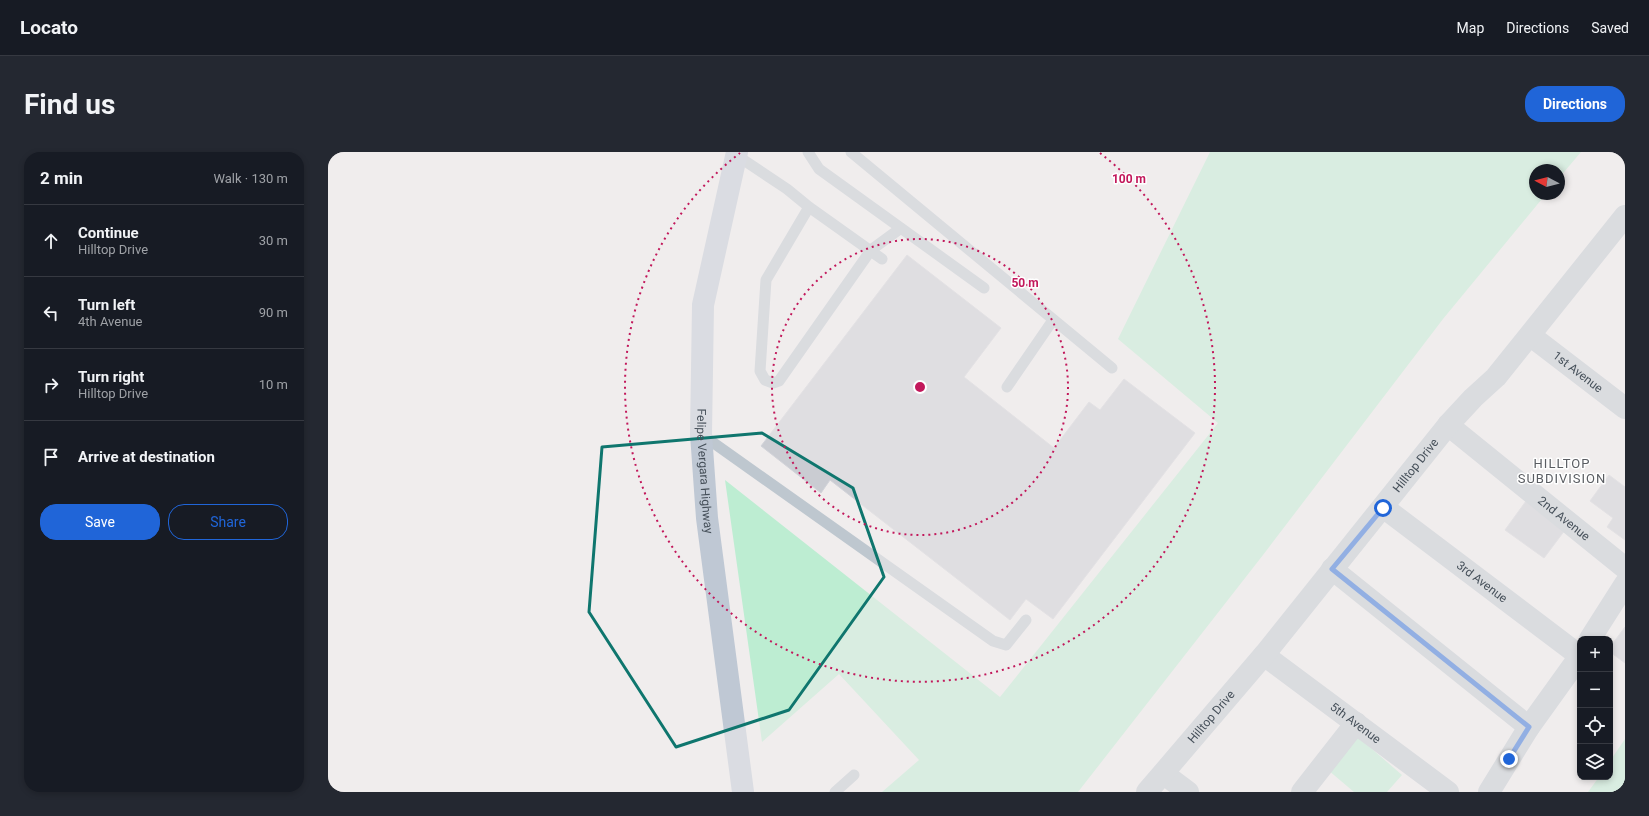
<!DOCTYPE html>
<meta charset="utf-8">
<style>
:root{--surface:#171b24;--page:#242831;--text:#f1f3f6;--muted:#9ea1a6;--line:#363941;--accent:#2065d8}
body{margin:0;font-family:Roboto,sans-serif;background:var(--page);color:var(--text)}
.controls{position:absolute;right:12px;bottom:12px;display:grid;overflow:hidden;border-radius:8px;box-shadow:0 2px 6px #0003}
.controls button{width:36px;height:36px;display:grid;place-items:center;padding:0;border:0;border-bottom:1px solid var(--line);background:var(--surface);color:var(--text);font:20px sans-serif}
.compass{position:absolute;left:1201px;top:12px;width:36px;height:36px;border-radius:50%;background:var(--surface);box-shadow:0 2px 6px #0003;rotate:277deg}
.stop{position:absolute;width:12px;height:12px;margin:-9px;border:3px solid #2065d8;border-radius:50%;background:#fff}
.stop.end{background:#2065d8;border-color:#fff;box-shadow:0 1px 4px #0008}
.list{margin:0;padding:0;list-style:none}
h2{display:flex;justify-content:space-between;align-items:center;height:52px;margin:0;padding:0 16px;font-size:17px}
h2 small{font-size:13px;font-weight:400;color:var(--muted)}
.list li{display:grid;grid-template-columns:26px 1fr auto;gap:12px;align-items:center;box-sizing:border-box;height:72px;padding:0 16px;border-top:1px solid var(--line)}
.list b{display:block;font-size:15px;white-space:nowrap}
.list p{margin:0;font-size:13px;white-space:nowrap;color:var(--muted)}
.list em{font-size:13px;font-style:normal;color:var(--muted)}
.actions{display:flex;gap:8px;padding:12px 16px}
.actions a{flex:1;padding:9px 0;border:1px solid var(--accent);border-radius:16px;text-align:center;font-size:14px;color:var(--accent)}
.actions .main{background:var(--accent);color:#fff}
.icon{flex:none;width:22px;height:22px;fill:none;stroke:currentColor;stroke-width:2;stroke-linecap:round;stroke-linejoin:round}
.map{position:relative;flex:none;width:1297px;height:640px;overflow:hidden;border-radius:16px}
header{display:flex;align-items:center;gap:24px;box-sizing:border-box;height:56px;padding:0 20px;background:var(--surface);border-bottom:1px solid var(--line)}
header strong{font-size:19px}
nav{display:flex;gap:22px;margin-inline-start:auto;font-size:14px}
.intro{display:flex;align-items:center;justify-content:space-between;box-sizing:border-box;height:96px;padding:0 24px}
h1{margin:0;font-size:28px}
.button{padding:10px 18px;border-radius:16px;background:var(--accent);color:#fff;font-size:14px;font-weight:700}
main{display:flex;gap:24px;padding:0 24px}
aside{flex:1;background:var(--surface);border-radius:16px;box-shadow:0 2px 6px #0003}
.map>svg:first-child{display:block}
</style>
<header>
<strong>Locato</strong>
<nav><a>Map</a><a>Directions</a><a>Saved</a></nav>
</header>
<div class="intro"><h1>Find us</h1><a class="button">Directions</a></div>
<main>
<aside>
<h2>2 min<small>Walk · 130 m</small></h2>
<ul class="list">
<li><svg class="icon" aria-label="ahead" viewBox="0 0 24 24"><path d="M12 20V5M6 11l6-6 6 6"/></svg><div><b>Continue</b><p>Hilltop Drive</p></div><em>30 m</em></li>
<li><svg class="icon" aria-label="left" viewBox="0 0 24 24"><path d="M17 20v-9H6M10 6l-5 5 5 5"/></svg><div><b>Turn left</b><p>4th Avenue</p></div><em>90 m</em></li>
<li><svg class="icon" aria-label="right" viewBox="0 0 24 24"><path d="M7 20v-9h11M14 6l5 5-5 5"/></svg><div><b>Turn right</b><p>Hilltop Drive</p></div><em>10 m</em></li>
<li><svg class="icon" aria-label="arrive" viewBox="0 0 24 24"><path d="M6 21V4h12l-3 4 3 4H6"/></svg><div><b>Arrive at destination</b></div></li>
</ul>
<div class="actions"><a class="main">Save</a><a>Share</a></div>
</aside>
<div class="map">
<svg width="1297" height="640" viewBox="0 0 1297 640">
<rect width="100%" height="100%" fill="#f0eded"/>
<path fill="#bdedd2" d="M882,0H1253L1231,26V18H1207V42H1218L1115,167L935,403L750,640H554L591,608L511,522L434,590L397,328L672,545L890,271L790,187Z
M1029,584L1074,623L1059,640H1026L1000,618Z
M1297,587V640H1260L1271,625H1282V609Z"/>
<path fill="#caccd2" stroke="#d2d3d9" d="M579,103L673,176L636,225L726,296L761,250L772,258L796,227L867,281L725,467L698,447L682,468L502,328L493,341L433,294Z
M1281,323L1297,335V388L1279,375L1285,366L1262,349Z
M1198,349L1237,378L1216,406L1177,378Z
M1297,475V511L1282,500V495Z"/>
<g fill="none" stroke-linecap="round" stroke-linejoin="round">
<path stroke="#bec7cf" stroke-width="11" d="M480,0L491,17L656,136
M523,0L784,216
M408,3L459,37L481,55L554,107
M481,55L438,128L432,219L437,228L445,231L451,229L543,98L573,76
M679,235L725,168
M373,282L665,489L678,493L698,468
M507,640L526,623"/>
<g stroke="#bec7cf" stroke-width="22">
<path id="s1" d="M1203,184L1297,256"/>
<path id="s2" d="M1120,273L1297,416"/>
<path id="s3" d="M1055,355L1252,504"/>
<path d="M1004,417L1201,575"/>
<path d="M1262,487L1297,432"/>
<path id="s4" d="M936,503L1120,640"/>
<path d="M836,622L860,640"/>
<path id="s5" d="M819,640L936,503L1120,273L1145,246L1168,225L1297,64"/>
<path d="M974,640L1028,571"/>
<path d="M1161,640L1201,575L1252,504"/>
</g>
<path stroke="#bfc8d4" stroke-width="22" id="s6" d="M409,0L375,153L373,282L379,366L415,640"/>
</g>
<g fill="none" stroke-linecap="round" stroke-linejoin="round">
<path stroke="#2065d8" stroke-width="5" d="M1055,356L1004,417L1201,575L1181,607"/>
</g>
<path d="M0 0H1297V640H0ZM434,281L525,336L556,425L461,558L348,595L261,460L274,295Z" fill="#f0eded" fill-opacity=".55" fill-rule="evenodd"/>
<path fill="none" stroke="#0f766e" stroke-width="3" stroke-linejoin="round" d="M434,281L525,336L556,425L461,558L348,595L261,460L274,295Z"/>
<g fill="none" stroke="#c2185b" stroke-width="2" stroke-dasharray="2 4">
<circle cx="592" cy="235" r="148"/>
<path d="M772 1A295 295 0 1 1 412 1"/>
</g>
<g text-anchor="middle" stroke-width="3" stroke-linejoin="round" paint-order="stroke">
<g font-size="12" fill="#46505a" stroke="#fff">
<text dy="4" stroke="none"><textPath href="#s1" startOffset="59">1st Avenue</textPath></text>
<text dy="4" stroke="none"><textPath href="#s5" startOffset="423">Hilltop Drive</textPath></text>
<text dy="4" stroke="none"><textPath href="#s6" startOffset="323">Felipe Vergara Highway</textPath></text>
<text dy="4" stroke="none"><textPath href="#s2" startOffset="149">2nd Avenue</textPath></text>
<text dy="4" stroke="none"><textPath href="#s3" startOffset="124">3rd Avenue</textPath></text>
<text dy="4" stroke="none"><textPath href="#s5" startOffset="99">Hilltop Drive</textPath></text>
<text dy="4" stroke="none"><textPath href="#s4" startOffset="114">5th Avenue</textPath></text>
</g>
<g font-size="13" letter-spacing="1" fill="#5a5d62" stroke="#fff">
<text x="1234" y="316">HILLTOP<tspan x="1234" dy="15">SUBDIVISION</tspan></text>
</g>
</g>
<circle cx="592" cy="235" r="6" fill="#c2185b" stroke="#fff" stroke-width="2"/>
<g font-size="12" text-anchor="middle" font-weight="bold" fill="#c2185b" stroke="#fff" stroke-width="3" stroke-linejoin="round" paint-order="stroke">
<text x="801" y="31">100 m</text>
<text x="697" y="135">50 m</text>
</g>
</svg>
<div class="controls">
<button>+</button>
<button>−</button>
<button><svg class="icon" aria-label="locate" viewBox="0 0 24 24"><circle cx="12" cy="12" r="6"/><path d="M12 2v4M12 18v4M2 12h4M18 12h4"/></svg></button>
<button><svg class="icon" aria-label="layers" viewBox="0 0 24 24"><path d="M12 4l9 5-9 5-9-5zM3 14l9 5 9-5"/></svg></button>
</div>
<svg class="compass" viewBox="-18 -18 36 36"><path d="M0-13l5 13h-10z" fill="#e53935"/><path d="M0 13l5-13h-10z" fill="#9ea1a6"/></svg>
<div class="stop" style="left:1055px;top:356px"></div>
<div class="stop end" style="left:1181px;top:607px"></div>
</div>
</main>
